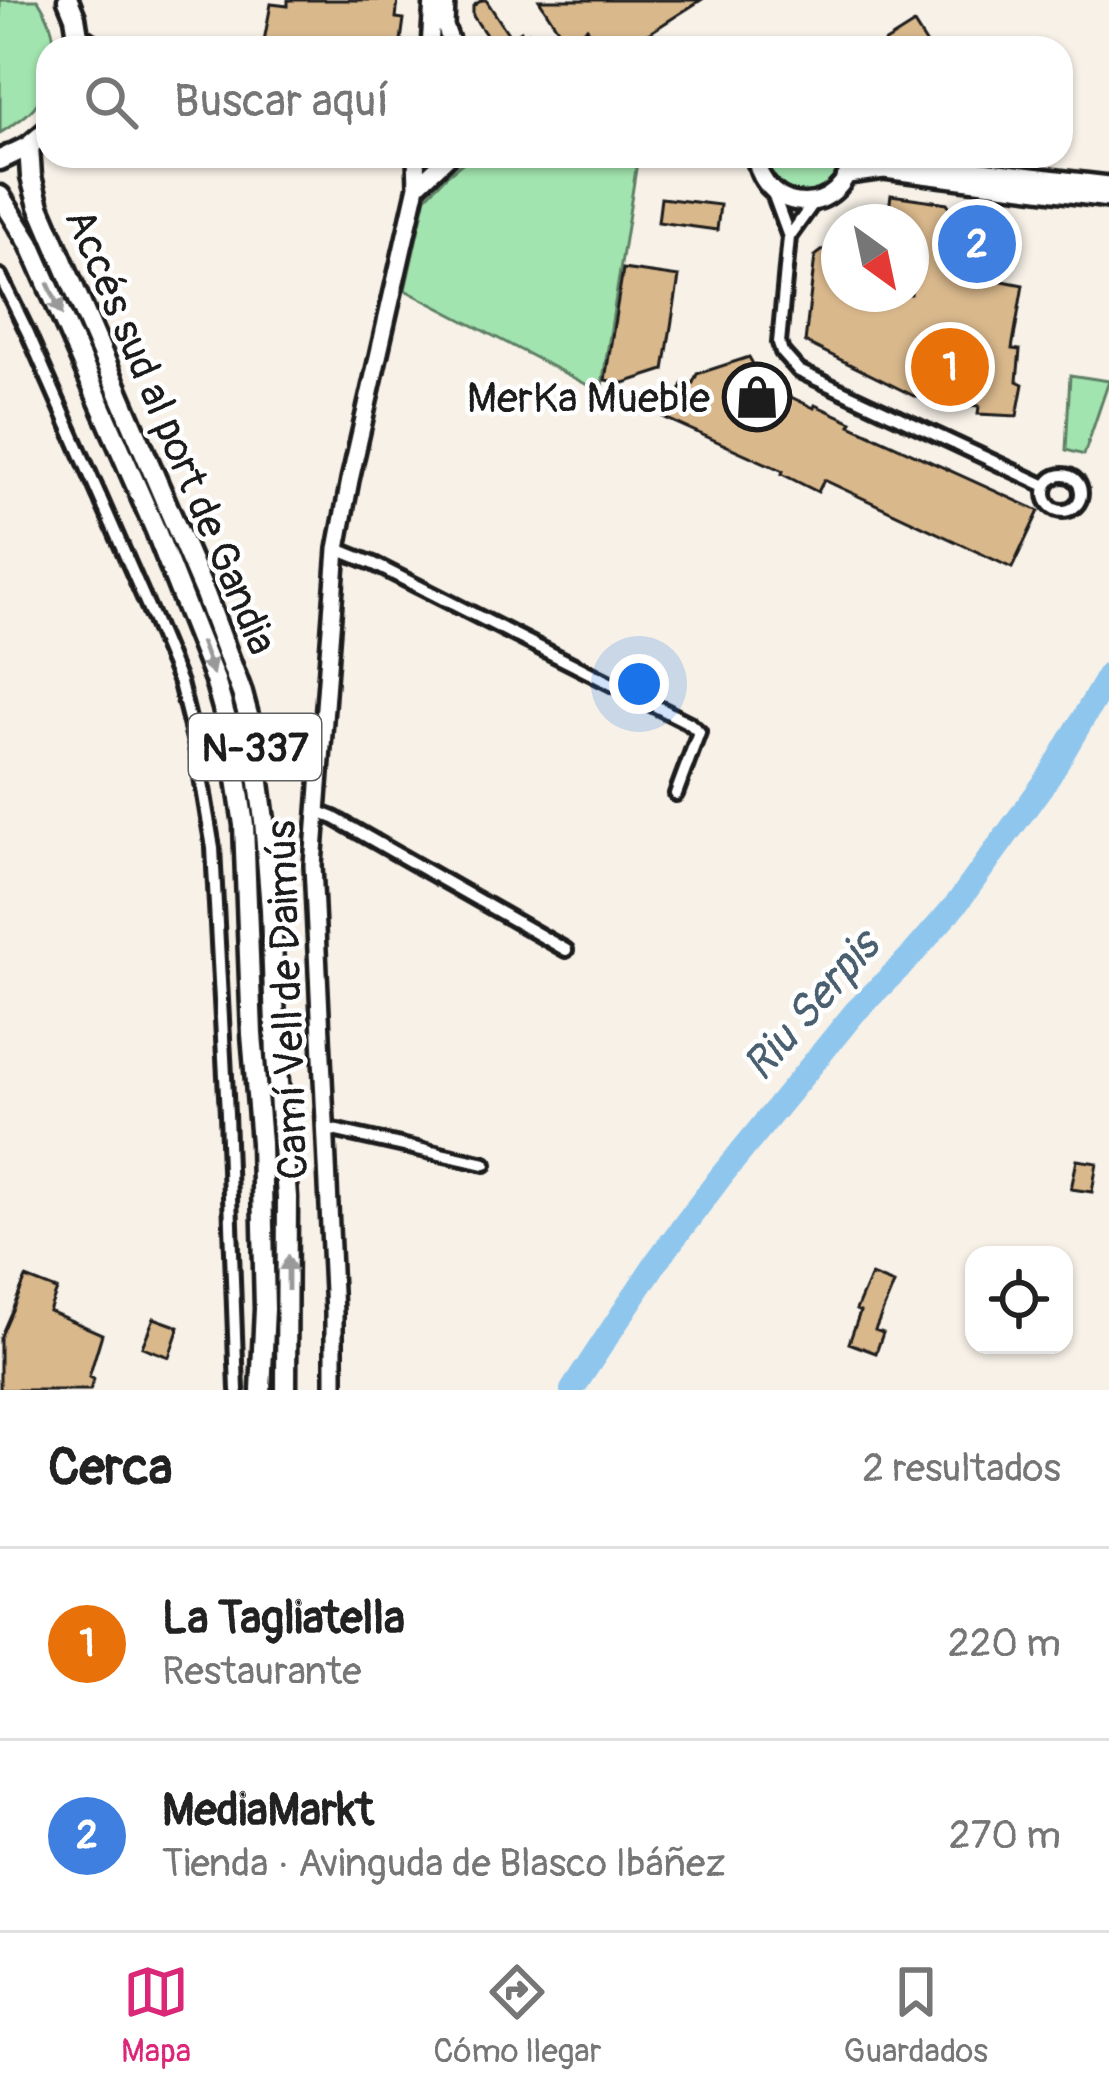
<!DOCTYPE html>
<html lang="es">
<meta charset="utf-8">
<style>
:root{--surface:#fff;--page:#f6f6f6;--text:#222;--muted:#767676;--line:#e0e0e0;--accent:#db2777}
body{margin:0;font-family:Pangolin,sans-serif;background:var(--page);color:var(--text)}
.controls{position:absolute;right:36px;bottom:36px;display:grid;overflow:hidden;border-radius:24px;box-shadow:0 3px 9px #0004}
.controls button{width:108px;height:108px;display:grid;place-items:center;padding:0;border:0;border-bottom:3px solid var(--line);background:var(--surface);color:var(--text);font:60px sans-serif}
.compass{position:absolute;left:821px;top:204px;width:108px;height:108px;border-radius:50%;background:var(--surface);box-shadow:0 3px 9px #0004;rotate:147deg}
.you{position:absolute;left:639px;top:684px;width:42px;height:42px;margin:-30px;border:9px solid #fff;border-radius:50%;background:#1a73e8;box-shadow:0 0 0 18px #1a73e833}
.badge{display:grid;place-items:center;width:78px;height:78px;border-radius:50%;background:var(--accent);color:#fff;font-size:39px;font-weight:700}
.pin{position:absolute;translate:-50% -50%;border:6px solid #fff;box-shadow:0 3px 12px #0006}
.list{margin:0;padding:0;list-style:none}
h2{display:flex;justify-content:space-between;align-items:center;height:156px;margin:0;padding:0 48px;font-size:51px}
h2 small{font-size:39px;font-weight:400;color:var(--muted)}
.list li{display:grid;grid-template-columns:78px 1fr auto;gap:36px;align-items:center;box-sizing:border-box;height:192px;padding:0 48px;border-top:3px solid var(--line)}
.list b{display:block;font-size:45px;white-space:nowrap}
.list p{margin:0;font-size:39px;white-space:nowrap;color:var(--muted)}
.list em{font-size:39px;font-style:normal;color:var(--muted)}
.icon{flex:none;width:66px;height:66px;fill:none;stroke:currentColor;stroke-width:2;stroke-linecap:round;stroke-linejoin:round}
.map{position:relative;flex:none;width:1109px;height:1390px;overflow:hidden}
.search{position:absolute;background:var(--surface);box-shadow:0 3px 9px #0004;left:36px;right:36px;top:36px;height:132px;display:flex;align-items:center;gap:30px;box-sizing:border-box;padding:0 42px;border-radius:36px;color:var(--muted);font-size:45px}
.sheet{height:540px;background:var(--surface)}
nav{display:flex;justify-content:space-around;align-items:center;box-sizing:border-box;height:168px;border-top:3px solid var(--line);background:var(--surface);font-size:33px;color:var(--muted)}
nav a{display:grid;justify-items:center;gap:6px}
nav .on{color:var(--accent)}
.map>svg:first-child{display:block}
</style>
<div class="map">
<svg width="1109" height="1390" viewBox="0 0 1109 1390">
<rect width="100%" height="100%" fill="#f7f1e8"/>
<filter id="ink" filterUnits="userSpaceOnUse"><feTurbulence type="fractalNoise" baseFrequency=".00833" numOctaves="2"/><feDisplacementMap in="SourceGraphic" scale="24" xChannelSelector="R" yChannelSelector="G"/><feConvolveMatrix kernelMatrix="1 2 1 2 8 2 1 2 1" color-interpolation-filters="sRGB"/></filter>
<g filter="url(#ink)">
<path fill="#a2e4af" stroke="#5f8066" stroke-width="3" d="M0,0H38C47,14 55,31 54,48H48C48,96 42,108 0,133Z
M471,156H638L601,392L405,290L426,197L446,176Z
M766,156H842C835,205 772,206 766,156Z
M1070,375L1109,381L1084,455L1066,450Z"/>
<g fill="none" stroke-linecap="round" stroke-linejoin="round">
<path stroke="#8fc6ed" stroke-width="24" d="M572,1390L657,1261L722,1175L855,1012L912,955L958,902L1050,775L1109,674"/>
</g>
<path fill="#d9b88c" stroke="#1c1c1c" stroke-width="3" d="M288,0H398L396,18L404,19L400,48H328L264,41L271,4L288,6Z
M482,0H486L511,38L521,31L523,36L529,32L541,48H495L473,16V6Z
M539,0H701L626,48H600L587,28L567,43Z
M914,24L929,48H876Z
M891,195L947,203L960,223L954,231L969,244L990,230L1007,254L1003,281L1023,285L1012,349L1020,350L1017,381L1023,384L1017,416L978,414L979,406L947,403L946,396H914L805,342L815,256L839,238V294H911V222H887Z
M661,198L720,205L717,230L658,222Z
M623,269L679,277L664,370L624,383L605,380Z
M749,357L762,380L770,387L814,408L815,405L852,422L850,425L1039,511L1012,568L824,480L818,492L782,474L783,471L663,417L671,399L676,401L683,384L691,387L697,374Z
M1077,1160L1097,1163L1092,1192L1071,1189Z
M871,1275L894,1284L875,1330L883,1333L876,1353L849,1343L860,1312L856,1310Z
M26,1278L57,1290L49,1311L102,1334L89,1377L94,1379L90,1390H0V1338Z
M154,1318L179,1327L169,1357L142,1347Z"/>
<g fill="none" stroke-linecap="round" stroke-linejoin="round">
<defs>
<path id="minor" d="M773,193L789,237L779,343L782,352L799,371L1046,486
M789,237L814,202
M0,276L28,333L155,623L180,683L196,747L213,848L227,1114L237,1390
M1045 493a18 18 0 1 1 36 0a18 18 0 1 1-36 0Z
M337,549L374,564L689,723L699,732L676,794
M316,811L334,818L566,950
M324,1128L485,1164"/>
<path id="secondary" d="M446,0L445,26L453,48
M79,35L99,48
M430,48L433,0
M755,156C765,218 844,218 852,156
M885,156L931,164L1109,185
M848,175L884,170L1109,199
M417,186L449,156
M334,1390V1313L313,865L337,549L350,480L417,186L416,156"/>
<path id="trunk" d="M68,0L75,17L80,48
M29,146L31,177L39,206L205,594L242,693L252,730L264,820L271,909L276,1056L287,1197L286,1390
M0,160L29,146L48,130
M0,196L30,244L156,531L215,680L230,733L244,825L252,1034L261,1143L265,1309L261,1390"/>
</defs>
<use href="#minor" stroke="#1c1c1c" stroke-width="20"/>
<use href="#secondary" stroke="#1c1c1c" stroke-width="24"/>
<use href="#trunk" stroke="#1c1c1c" stroke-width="27"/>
<use href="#minor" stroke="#fff" stroke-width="10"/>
<use href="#secondary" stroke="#fff" stroke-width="15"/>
<use href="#trunk" stroke="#fff" stroke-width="18"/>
</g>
<defs><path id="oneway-solid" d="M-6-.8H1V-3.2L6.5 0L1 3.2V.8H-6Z" transform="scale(3)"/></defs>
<g fill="#999">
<use href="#oneway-solid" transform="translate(55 299) rotate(66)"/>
<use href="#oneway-solid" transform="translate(207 658) rotate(70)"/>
<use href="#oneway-solid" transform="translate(288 1273) rotate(-90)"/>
</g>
</g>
<defs>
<symbol id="shop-ring" viewBox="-11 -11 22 22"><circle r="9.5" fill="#fff" stroke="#1c1c1c" stroke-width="1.5"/><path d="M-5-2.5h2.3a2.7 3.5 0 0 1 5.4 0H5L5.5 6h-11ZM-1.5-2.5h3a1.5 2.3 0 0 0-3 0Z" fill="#1c1c1c"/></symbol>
</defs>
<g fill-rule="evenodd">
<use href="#shop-ring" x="719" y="359" width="76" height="76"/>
</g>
<g text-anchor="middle" stroke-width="9" stroke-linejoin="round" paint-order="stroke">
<rect fill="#fff" stroke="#606060" stroke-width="3" x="189" y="714" width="132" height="66" rx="9"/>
<g font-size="39" font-weight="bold" fill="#1c1c1c">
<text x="255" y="761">N-337</text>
</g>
<g font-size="42" fill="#1c1c1c" stroke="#fff" text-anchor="end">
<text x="710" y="412">MerKa Mueble</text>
</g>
<g font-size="42" fill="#1c1c1c" stroke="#fff">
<text transform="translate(172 431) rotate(67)" y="15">Accés sud al port de Gandia</text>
<text transform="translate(286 1000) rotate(-92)" y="15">Camí Vell de Daimús</text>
</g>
<g font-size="45" font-style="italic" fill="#4a6070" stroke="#fff">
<text transform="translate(810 1005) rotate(-49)" y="16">Riu Serpis</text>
</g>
</g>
</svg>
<div class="controls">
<button><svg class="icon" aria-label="locate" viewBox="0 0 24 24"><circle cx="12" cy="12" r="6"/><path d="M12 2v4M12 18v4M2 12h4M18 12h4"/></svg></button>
</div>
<svg class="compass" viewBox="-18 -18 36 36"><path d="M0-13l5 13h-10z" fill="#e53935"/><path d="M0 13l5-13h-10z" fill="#767676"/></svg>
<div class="you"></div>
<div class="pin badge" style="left:950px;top:367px;background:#e8710a">1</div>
<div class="pin badge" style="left:977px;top:244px;background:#3f7fe0">2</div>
<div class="search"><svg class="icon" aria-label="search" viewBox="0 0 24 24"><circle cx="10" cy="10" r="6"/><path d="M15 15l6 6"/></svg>Buscar aquí</div>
</div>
<section class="sheet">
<h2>Cerca<small>2 resultados</small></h2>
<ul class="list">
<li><span class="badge" style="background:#e8710a">1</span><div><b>La Tagliatella</b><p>Restaurante</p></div><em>220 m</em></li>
<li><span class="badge" style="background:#3f7fe0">2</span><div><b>MediaMarkt</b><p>Tienda · Avinguda de Blasco Ibáñez</p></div><em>270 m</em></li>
</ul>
</section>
<nav>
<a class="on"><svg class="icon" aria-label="map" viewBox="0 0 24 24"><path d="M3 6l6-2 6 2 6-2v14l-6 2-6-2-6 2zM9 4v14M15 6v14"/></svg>Mapa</a>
<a><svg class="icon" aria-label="directions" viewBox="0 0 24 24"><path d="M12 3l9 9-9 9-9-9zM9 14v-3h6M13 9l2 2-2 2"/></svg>Cómo llegar</a>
<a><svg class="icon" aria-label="saved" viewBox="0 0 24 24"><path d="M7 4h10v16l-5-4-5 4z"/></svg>Guardados</a>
</nav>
